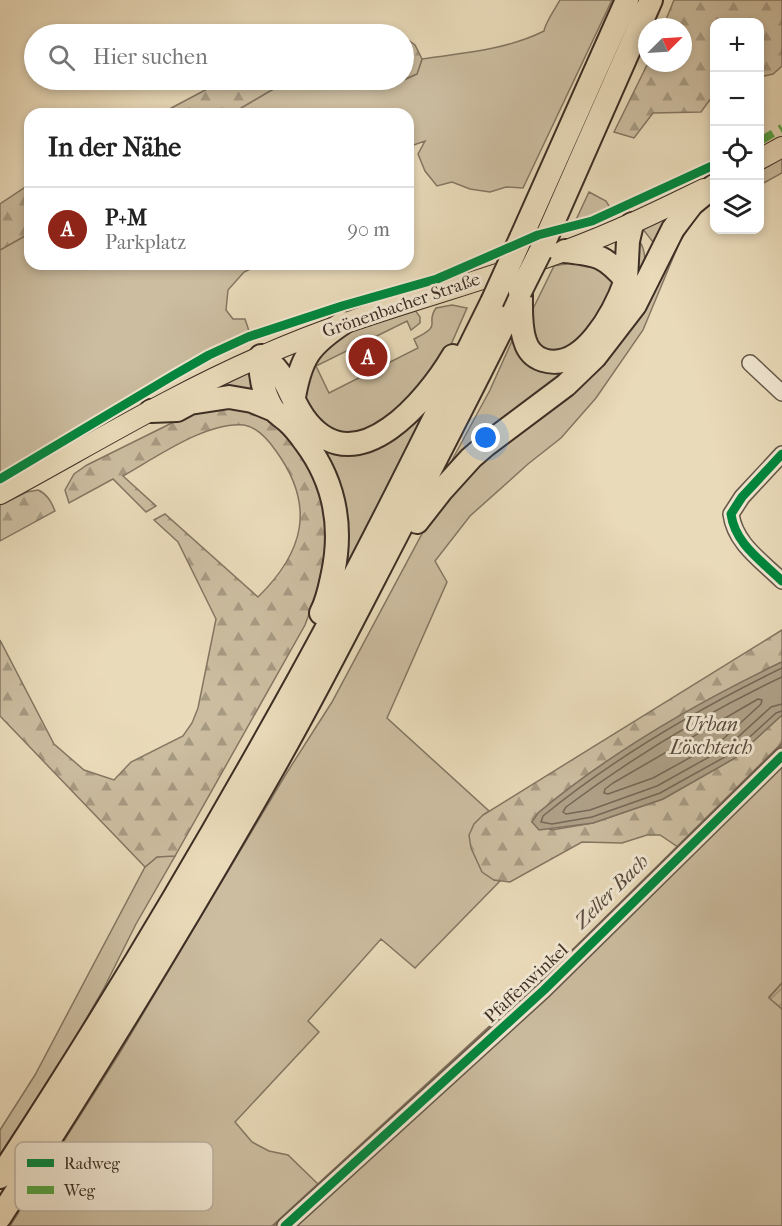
<!DOCTYPE html>
<html lang="de">
<meta charset="utf-8">
<style>
:root{--surface:#fff;--page:#f2f2f2;--text:#222;--muted:#767676;--line:#e0e0e0;--accent:#8f2418}
body{margin:0;font-family:"IM FELL French Canon",serif;background:var(--page);color:var(--text)}
.controls{position:absolute;right:18px;top:18px;display:grid;overflow:hidden;border-radius:12px;box-shadow:0 3px 9px #0003}
.controls button{width:54px;height:54px;display:grid;place-items:center;padding:0;border:0;border-bottom:2px solid var(--line);background:var(--surface);color:var(--text);font:30px sans-serif}
.compass{position:absolute;left:638px;top:18px;width:54px;height:54px;border-radius:50%;background:var(--surface);box-shadow:0 3px 9px #0003;rotate:66deg}
.you{position:absolute;left:486px;top:438px;width:21px;height:21px;margin:-15px;border:4px solid #fff;border-radius:50%;background:#1a73e8;box-shadow:0 0 0 9px #1a73e833}
.badge{display:grid;place-items:center;width:39px;height:39px;border-radius:50%;background:var(--accent);color:#fff;font-size:20px;font-weight:700}
.pin{position:absolute;translate:-50% -50%;border:3px solid #fff;box-shadow:0 2px 6px #0006}
.list{margin:0;padding:0;list-style:none}
h2{display:flex;justify-content:space-between;align-items:center;height:78px;margin:0;padding:0 24px;font-size:26px}
h2 small{font-size:20px;font-weight:400;color:var(--muted)}
.list li{display:grid;grid-template-columns:39px 1fr auto;gap:18px;align-items:center;box-sizing:border-box;height:84px;padding:0 24px;border-top:2px solid var(--line)}
.list b{display:block;font-size:22px;white-space:nowrap}
.list p{margin:0;font-size:20px;white-space:nowrap;color:var(--muted)}
.list em{font-size:20px;font-style:normal;color:var(--muted)}
.icon{flex:none;width:33px;height:33px;fill:none;stroke:currentColor;stroke-width:2;stroke-linecap:round;stroke-linejoin:round}
.map{position:relative;flex:none;width:782px;height:1226px;overflow:hidden}
.search{position:absolute;background:var(--surface);box-shadow:0 3px 9px #0003;left:24px;top:24px;width:390px;height:66px;display:flex;align-items:center;gap:15px;box-sizing:border-box;padding:0 21px;border-radius:33px;color:var(--muted);font-size:22px}
.panel{position:absolute;background:var(--surface);box-shadow:0 3px 9px #0003;left:24px;top:108px;width:390px;height:162px;border-radius:18px}
.map>svg:first-child{display:block}
</style>
<div class="map">
<svg width="782" height="1226" viewBox="0 0 782 1226">
<defs>
<pattern id="forest-firs" width="22" height="20" patternUnits="userSpaceOnUse" patternTransform="scale(1.5)"><rect width="22" height="20" fill="#ccbda0"/><path d="M5 1l3.5 6h-7zM16 11l3.5 6h-7z" fill="#a79a82"/></pattern>
<pattern id="garden-furrows" width="10" height="10" patternUnits="userSpaceOnUse" patternTransform="scale(1.5)"><rect width="10" height="10" fill="#ccbda0"/><path d="M-1 1l2-2M0 10L10 0M9 11l2-2" fill="none" stroke="#a79a82"/></pattern>
</defs>
<rect width="100%" height="100%" fill="#e9dab9"/>
<filter id="stains"><feTurbulence type="fractalNoise" baseFrequency=".00333" numOctaves="4"/><feColorMatrix values="0 0 0 0 .2 0 0 0 0 .09 0 0 0 0 .02 0 0 0 .5 -.17"/></filter>
<radialGradient id="worn" r=".72"><stop offset=".6" stop-color="#630" stop-opacity="0"/><stop offset="1" stop-color="#630" stop-opacity=".3"/></radialGradient>
<path fill="#ccbda0" stroke="#847662" stroke-width="1.5" d="M560,0H612L523,188L506,187L490,192L470,189L452,182L437,186L425,171L418,154L425,141L408,147V114H231L275,88L300,80H404L417,74L422,59C463,53 506,50 544,31C545,23 555,9 560,0Z
M782,156V173L760,185V169Z
M589,192L606,201L611,209L575,222Z
M714,195V202L697,216L680,241L643,330L596,398L561,438L528,464L470,516L435,561L447,582L387,718L489,811L483,815L494,880L500,881L415,968L381,939L308,1021L319,1032L235,1122L252,1142L269,1151L288,1155L321,1187L279,1226H10L119,1054L286,774L332,702L431,517L456,482L516,432Z
M679,211L654,252L653,242L642,228Z
M30,233V264H261L244,272L228,290L226,310L233,319H245L250,334C162,372 83,428 0,476V250Z
M635,235C643,244 645,252 645,264L601,343L439,484L490,390L516,332L519,346L582,358Z
M587,260L612,274C620,309 582,335 559,357L534,348L528,319L554,266Z
M452,305L467,308L449,349L387,425L337,436L304,405L303,374L319,350L349,332L408,312L415,310L420,317V323L411,330L407,321L316,366L329,393L418,348L414,339C445,324 424,325 436,308Z
M267,368L337,448L433,398L343,572Z
M254,370L262,398L209,392Z
M782,764V983L769,997L782,1009V1226H295Z
M166,855L175,856L136,924L103,990L71,1045L0,1155V1130L35,1075L145,867L157,857Z"/>
<path fill="url(#forest-firs)" stroke="#847662" stroke-width="1.5" d="M674,0H782V66L773,74L760,77V22H714V94L701,112L653,113L634,138L614,132L648,63H683V27H663Z
M404,37L415,45L422,59L417,74L405,79Z
M224,80H300L275,88L231,114H160Z
M30,184V233L0,250V204Z
M223,406C258,409 270,417 292,444C340,501 330,560 305,625L175,856L157,857L145,867L0,716V640L54,744L84,770L114,780L131,762L183,736L192,723L198,708L216,619L178,542L154,520L165,514L258,597C304,552 316,506 276,451C269,441 257,427 244,425C207,421 155,458 123,476L156,506L146,512L113,479L69,503L65,490L74,474L87,465L200,409Z
M38,490C47,494 51,501 55,511L0,541V505L27,492Z
M782,630V662C696,703 611,752 538,813L532,822L552,830L593,823L663,799L735,758L782,715V748L681,849L660,835H647L622,843L582,842L510,882L494,880L482,872L471,848L469,835L474,824L483,815Z"/>
<path fill="url(#garden-furrows)" stroke="#847662" stroke-width="1.5" d="M782,983V1009L769,998Z"/>
<path fill="#aea087" stroke="#807260" stroke-width="1.5" d="M782,662V715L735,758L663,799L593,823L539,830L532,822L538,813C611,752 696,703 782,662Z"/>
<g fill="none" stroke-linecap="round" stroke-linejoin="round">
<path stroke="#756756" stroke-width="1.5" d="M782,668C698,709 615,757 543,816L541,822L552,824L592,817L660,793L732,753L776,713L782,711
M782,677C706,713 633,757 566,807L563,812L566,814L590,810L657,786L727,747L771,707L782,704
M758,699L762,700L761,704L722,740L653,778L608,794L604,793L605,789L613,783Z"/>
<path stroke="#807260" stroke-width="3" d="M273,1226L569,954L782,744"/>
<defs>
<path id="minor" d="M750,363L782,393
M782,454L742,497L731,514C735,544 762,561 782,581
M285,1226L544,990L782,756"/>
<path id="major" d="M760,159L782,147
M0,494C87,447 172,395 262,356C360,312 466,288 567,250C614,233 659,211 704,189"/>
<path id="highway" d="M521,238L627,0
M540,252L651,0
M626,280L628,241L632,224
M521,295C521,310 520,327 525,341C528,351 534,357 543,360C583,373 615,311 626,280C604,255 598,255 565,251
M294,397C301,357 310,345 343,323
M151,411L177,410L190,403L229,397L252,401L274,410
M417,522L442,490L471,458L486,445L566,385L595,357L635,305L673,229L692,204L714,186
M321,613C328,600 330,587 333,573C343,525 335,482 305,442C300,435 294,427 287,421C283,417 277,414 273,409C263,393 259,373 261,356C288,371 289,401 308,423C358,483 427,400 453,356
M0,1177C106,1016 205,849 299,679C367,556 429,429 492,302
M0,1217C93,1073 182,928 267,779C305,713 340,645 375,577C424,482 473,388 520,292"/>
</defs>
<use href="#minor" stroke="#67594a" stroke-width="18"/>
<use href="#major" stroke="#3c2e25" stroke-width="22"/>
<use href="#highway" stroke="#3c2e25" stroke-width="26"/>
<use href="#minor" stroke="#f1e7d2" stroke-width="15"/>
<use href="#major" stroke="#e9dab9" stroke-width="20"/>
<use href="#highway" stroke="#e9dab9" stroke-width="22"/>
<defs>
<path id="highway-bridge" d="M520,292L540,252
M492,302L521,238"/>
</defs>
<use href="#highway-bridge" stroke="#3c2e25" stroke-width="26" stroke-linecap="butt"/>
<use href="#highway-bridge" stroke="#e9dab9" stroke-width="22"/>
<path stroke="#54a442" stroke-width="8" stroke-dasharray="15 8" stroke-linecap="butt" d="M760,141L782,128"/>
<defs>
<path id="cycleway" d="M782,454L742,497L731,514C735,544 762,561 782,581
M0,479L174,375L209,355L248,337L342,306L437,279L538,235L592,221L714,165
M285,1226L544,990L782,756"/>
</defs>
<use href="#cycleway" stroke="#f1e7d2" stroke-width="13"/>
<use href="#cycleway" stroke="#00873e" stroke-width="9"/>
</g>
<g text-anchor="middle" stroke-width="6" stroke-linejoin="round" paint-order="stroke">
<g font-size="18" fill="#3c2e25" stroke="#f1e7d2">
<text transform="translate(401 305) rotate(-19)" y="6">Grönenbacher Straße</text>
<text transform="translate(526 983) rotate(-43)" y="6">Pfaffenwinkel</text>
</g>
<g font-size="20" font-style="italic" fill="#584a3e" stroke="#f1e7d2">
<text x="711" y="731">Urban<tspan x="711" dy="23">Löschteich</tspan></text>
<text transform="translate(611 891) rotate(-45)" y="7">Zeller Bach</text>
</g>
</g>
<rect x="15" y="1142" width="198" height="69" rx="9" fill="#f1e7d2" stroke="#bbb09e" stroke-width="1.5"/>
<rect x="27" y="1159" width="27" height="8" fill="#00873e"/>
<rect x="27" y="1186" width="27" height="8" fill="#54a442"/>
<g font-size="16" fill="#3c2e25">
<text x="64" y="1169">Radweg</text>
<text x="64" y="1196">Weg</text>
</g>
<rect width="100%" height="100%" filter="url(#stains)"/>
<rect width="100%" height="100%" fill="url(#worn)"/>
</svg>
<div class="controls">
<button>+</button>
<button>−</button>
<button><svg class="icon" aria-label="locate" viewBox="0 0 24 24"><circle cx="12" cy="12" r="6"/><path d="M12 2v4M12 18v4M2 12h4M18 12h4"/></svg></button>
<button><svg class="icon" aria-label="layers" viewBox="0 0 24 24"><path d="M12 4l9 5-9 5-9-5zM3 14l9 5 9-5"/></svg></button>
</div>
<svg class="compass" viewBox="-18 -18 36 36"><path d="M0-13l5 13h-10z" fill="#e53935"/><path d="M0 13l5-13h-10z" fill="#767676"/></svg>
<div class="you"></div>
<div class="pin badge" style="left:368px;top:357px">A</div>
<div class="search"><svg class="icon" aria-label="search" viewBox="0 0 24 24"><circle cx="10" cy="10" r="6"/><path d="M15 15l6 6"/></svg>Hier suchen</div>
<section class="panel">
<h2>In der Nähe<small></small></h2>
<ul class="list">
<li><span class="badge">A</span><div><b>P+M</b><p>Parkplatz</p></div><em>90 m</em></li>
</ul>
</section>
</div>
